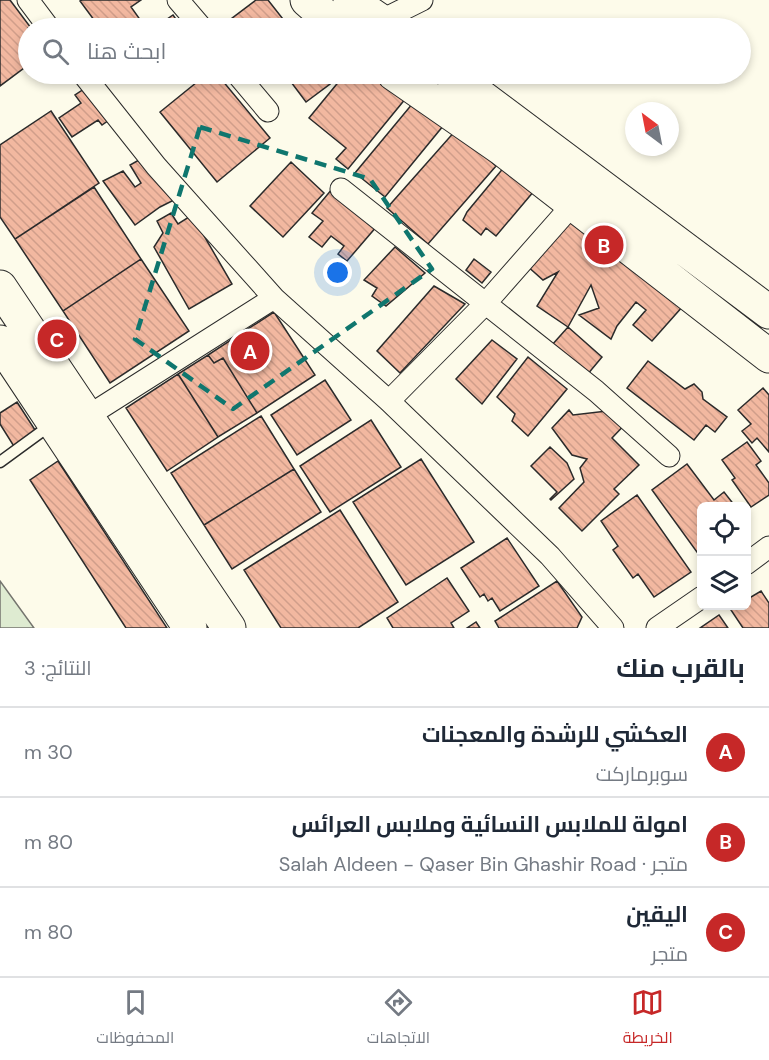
<!DOCTYPE html>
<html lang="ar">
<meta charset="utf-8">
<style>
:root{--surface:#fff;--page:#f2f2f3;--text:#1f2937;--muted:#747a83;--line:#e0e1e3;--accent:#c62828}
body{margin:0;font-family:"DM Sans",Cairo,sans-serif;background:var(--page);color:var(--text);direction:rtl}
.controls{position:absolute;right:18px;bottom:18px;display:grid;overflow:hidden;border-radius:9px;box-shadow:0 3px 9px #0003}
.controls button{width:54px;height:54px;display:grid;place-items:center;padding:0;border:0;border-bottom:2px solid var(--line);background:var(--surface);color:var(--text);font:30px sans-serif}
.compass{position:absolute;left:625px;top:102px;width:54px;height:54px;border-radius:50%;background:var(--surface);box-shadow:0 3px 9px #0003;rotate:328deg}
.you{position:absolute;left:338px;top:273px;width:21px;height:21px;margin:-15px;border:4px solid #fff;border-radius:50%;background:#1a73e8;box-shadow:0 0 0 9px #1a73e833}
.badge{display:grid;place-items:center;width:39px;height:39px;border-radius:50%;background:var(--accent);color:#fff;font-size:20px;font-weight:700}
.pin{position:absolute;translate:-50% -50%;border:3px solid #fff;box-shadow:0 2px 6px #0006}
.list{margin:0;padding:0;list-style:none}
h2{display:flex;justify-content:space-between;align-items:center;height:78px;margin:0;padding:0 24px;font-size:26px}
h2 small{font-size:20px;font-weight:400;color:var(--muted)}
.list li{display:grid;grid-template-columns:39px 1fr auto;gap:18px;align-items:center;box-sizing:border-box;height:90px;padding:0 24px;border-top:2px solid var(--line)}
.list b{display:block;font-size:22px;white-space:nowrap}
.list p{margin:0;font-size:20px;white-space:nowrap;color:var(--muted)}
.list em{font-size:20px;font-style:normal;color:var(--muted)}
.icon{flex:none;width:33px;height:33px;fill:none;stroke:currentColor;stroke-width:2;stroke-linecap:round;stroke-linejoin:round}
.map{position:relative;flex:none;width:769px;height:628px;overflow:hidden;direction:ltr}
.search{position:absolute;background:var(--surface);box-shadow:0 3px 9px #0003;left:18px;right:18px;top:18px;height:66px;display:flex;align-items:center;gap:15px;box-sizing:border-box;padding:0 21px;border-radius:33px;color:var(--muted);font-size:22px}
.sheet{height:348px;background:var(--surface)}
nav{display:flex;justify-content:space-around;align-items:center;box-sizing:border-box;height:84px;border-top:2px solid var(--line);background:var(--surface);font-size:16px;color:var(--muted)}
nav a{display:grid;justify-items:center;gap:3px}
nav .on{color:var(--accent)}
.map>svg:first-child{display:block}
</style>
<div class="map">
<svg width="769" height="628" viewBox="0 0 769 628">
<defs>
<pattern id="building-back-hatch" width="6" height="6" patternUnits="userSpaceOnUse" patternTransform="scale(1.5)"><rect width="6" height="6" fill="#f2b8a0"/><path d="M-1 5l2 2M0 0l6 6M5-1l2 2" fill="none" stroke="#d09e8a"/></pattern>
</defs>
<rect width="100%" height="100%" fill="#fdfbea"/>
<path fill="#deebd1" stroke="#74746e" stroke-width="1.5" d="M0,581L34,628H0Z"/>
<path fill="url(#building-back-hatch)" stroke="#2b2b2b" stroke-width="1.5" d="M0,0H10L31,28H28V65L0,86Z
M82,0H141L131,7L146,28H112L110,25L105,28H100L80,1Z
M256,0H268L290,28H238L231,19Z
M173,15L182,28H154Z
M133,74H147L138,80Z
M207,74H217L270,138L217,182L160,112Z
M285,74H322L330,84L306,102Z
M345,74H376L406,98L348,169L336,159L346,148L309,118Z
M87,87L109,120L102,125L98,120L72,137L59,118L81,103L75,95Z
M413,103L443,126L385,197L355,173Z
M51,111L99,183L15,239L0,217V145Z
M456,130L496,166L428,244L387,208Z
M146,156L178,198L160,207L135,225L103,181L123,171L135,187L141,183L130,165Z
M291,162L324,193L283,237L250,206Z
M505,166L534,191L496,236L486,228L481,235L463,220L467,212Z
M94,187L141,259L63,311L15,239Z
M332,189L377,226L347,261L338,254L344,246L331,236L322,247L309,237L323,221L312,213Z
M571,212L683,306L652,341L633,325L646,310L636,302L617,326L611,339L579,315L599,308L591,285L568,327L537,306L558,272L543,280L526,265Z
M171,213L178,224L192,215L232,284L189,309L154,247L163,233L157,221Z
M395,247L425,273L386,306L372,296L377,288L364,280Z
M141,259L189,331L110,383L63,311Z
M474,259L491,272L482,283L466,270Z
M434,286L465,304L400,373L377,351Z
M274,312L315,375L257,413L223,358L214,363L208,355Z
M568,327L602,357L587,375L552,345Z
M492,340L517,359L482,404L456,379Z
M208,355L214,363L223,358L257,413L218,437L178,374Z
M528,357L567,389L528,436L512,421L515,414L497,397Z
M648,361L685,389L694,384L702,392L703,399L727,417L715,432L706,425L694,440L627,388Z
M178,374L218,437L167,471L126,408Z
M325,380L351,420L297,455L271,415Z
M763,388L769,395V452L757,438L752,443L742,431L751,424L738,410Z
M17,402L37,433L15,448L0,424V413Z
M624,409L632,417L612,438L639,465L614,489L619,494L582,531L559,508L584,482L580,468L587,459L572,455L552,428L569,410L573,415Z
M261,416L294,469L204,525L171,473Z
M371,420L401,467L330,512L300,466Z
M747,442L761,461L756,465L769,483V495L751,507L732,480L735,478L722,460Z
M550,447L567,463L574,479L551,500L550,499L557,492L531,466Z
M421,459L474,542L406,585L353,502Z
M58,461L167,628H126L30,480Z
M687,464L714,500L724,492L735,506H702V559L652,490Z
M294,469L321,512L232,569L204,525Z
M637,495L691,572L654,597L638,574L633,578L613,550L618,546L601,521Z
M340,510L398,602L358,628H281L244,570Z
M507,538L539,586L500,611L492,598L488,601L484,594L480,597L461,568Z
M447,578L469,611L451,623L454,628H393L387,618Z
M557,581L582,617L577,628H499L495,621Z
M761,591L769,603V628H743L731,610L738,606H746V600Z
M719,615L728,628H700Z
M476,622L480,628H467Z"/>
<g fill="none" stroke-linecap="round" stroke-linejoin="round">
<defs>
<path id="service" d="M0,462L52,424"/>
<path id="minor" d="M28,0L49,28
M178,0L202,28
M380,21L422,0
M83,74L156,166L274,298
M237,74L268,111
M341,189L596,391L669,456
M389,401L485,304L574,203
M88,416L274,298L389,401L550,556L613,628
M746,564L769,547
M657,628L702,597"/>
<path id="primary" d="M0,287L229,628
M0,342L190,628"/>
<path id="trunk" d="M307,0L339,28
M350,0L391,28
M394,74L502,149L769,356
M451,74L769,312"/>
</defs>
<use href="#service" stroke="#2b2b2b" stroke-width="13"/>
<use href="#minor" stroke="#2b2b2b" stroke-width="23"/>
<use href="#primary" stroke="#2b2b2b" stroke-width="35"/>
<use href="#trunk" stroke="#2b2b2b" stroke-width="35"/>
<use href="#service" stroke="#fdfbea" stroke-width="10"/>
<use href="#minor" stroke="#fdfbea" stroke-width="21"/>
<use href="#primary" stroke="#fdfbea" stroke-width="33"/>
<use href="#trunk" stroke="#fdfbea" stroke-width="33"/>
</g>
<path fill="none" stroke="#0f766e" stroke-width="4.5" stroke-dasharray="12 8" stroke-linejoin="round" d="M200,127L370,179L432,269L233,409L135,339Z"/>
</svg>
<div class="controls">
<button><svg class="icon" aria-label="locate" viewBox="0 0 24 24"><circle cx="12" cy="12" r="6"/><path d="M12 2v4M12 18v4M2 12h4M18 12h4"/></svg></button>
<button><svg class="icon" aria-label="layers" viewBox="0 0 24 24"><path d="M12 4l9 5-9 5-9-5zM3 14l9 5 9-5"/></svg></button>
</div>
<svg class="compass" viewBox="-18 -18 36 36"><path d="M0-13l5 13h-10z" fill="#e53935"/><path d="M0 13l5-13h-10z" fill="#747a83"/></svg>
<div class="you"></div>
<div class="pin badge" style="left:250px;top:351px">A</div>
<div class="pin badge" style="left:604px;top:245px">B</div>
<div class="pin badge" style="left:57px;top:339px">C</div>
<div class="search"><svg class="icon" aria-label="search" viewBox="0 0 24 24"><circle cx="10" cy="10" r="6"/><path d="M15 15l6 6"/></svg>ابحث هنا</div>
</div>
<section class="sheet">
<h2>بالقرب منك<small>النتائج: 3</small></h2>
<ul class="list">
<li><span class="badge">A</span><div><b>العكشي للرشدة والمعجنات</b><p>سوبرماركت</p></div><em>30 m</em></li>
<li><span class="badge">B</span><div><b>امولة للملابس النسائية وملابس العرائس</b><p>متجر · Salah Aldeen - Qaser Bin Ghashir Road</p></div><em>80 m</em></li>
<li><span class="badge">C</span><div><b>اليقين</b><p>متجر</p></div><em>80 m</em></li>
</ul>
</section>
<nav>
<a class="on"><svg class="icon" aria-label="map" viewBox="0 0 24 24"><path d="M3 6l6-2 6 2 6-2v14l-6 2-6-2-6 2zM9 4v14M15 6v14"/></svg>الخريطة</a>
<a><svg class="icon" aria-label="directions" viewBox="0 0 24 24"><path d="M12 3l9 9-9 9-9-9zM9 14v-3h6M13 9l2 2-2 2"/></svg>الاتجاهات</a>
<a><svg class="icon" aria-label="saved" viewBox="0 0 24 24"><path d="M7 4h10v16l-5-4-5 4z"/></svg>المحفوظات</a>
</nav>
